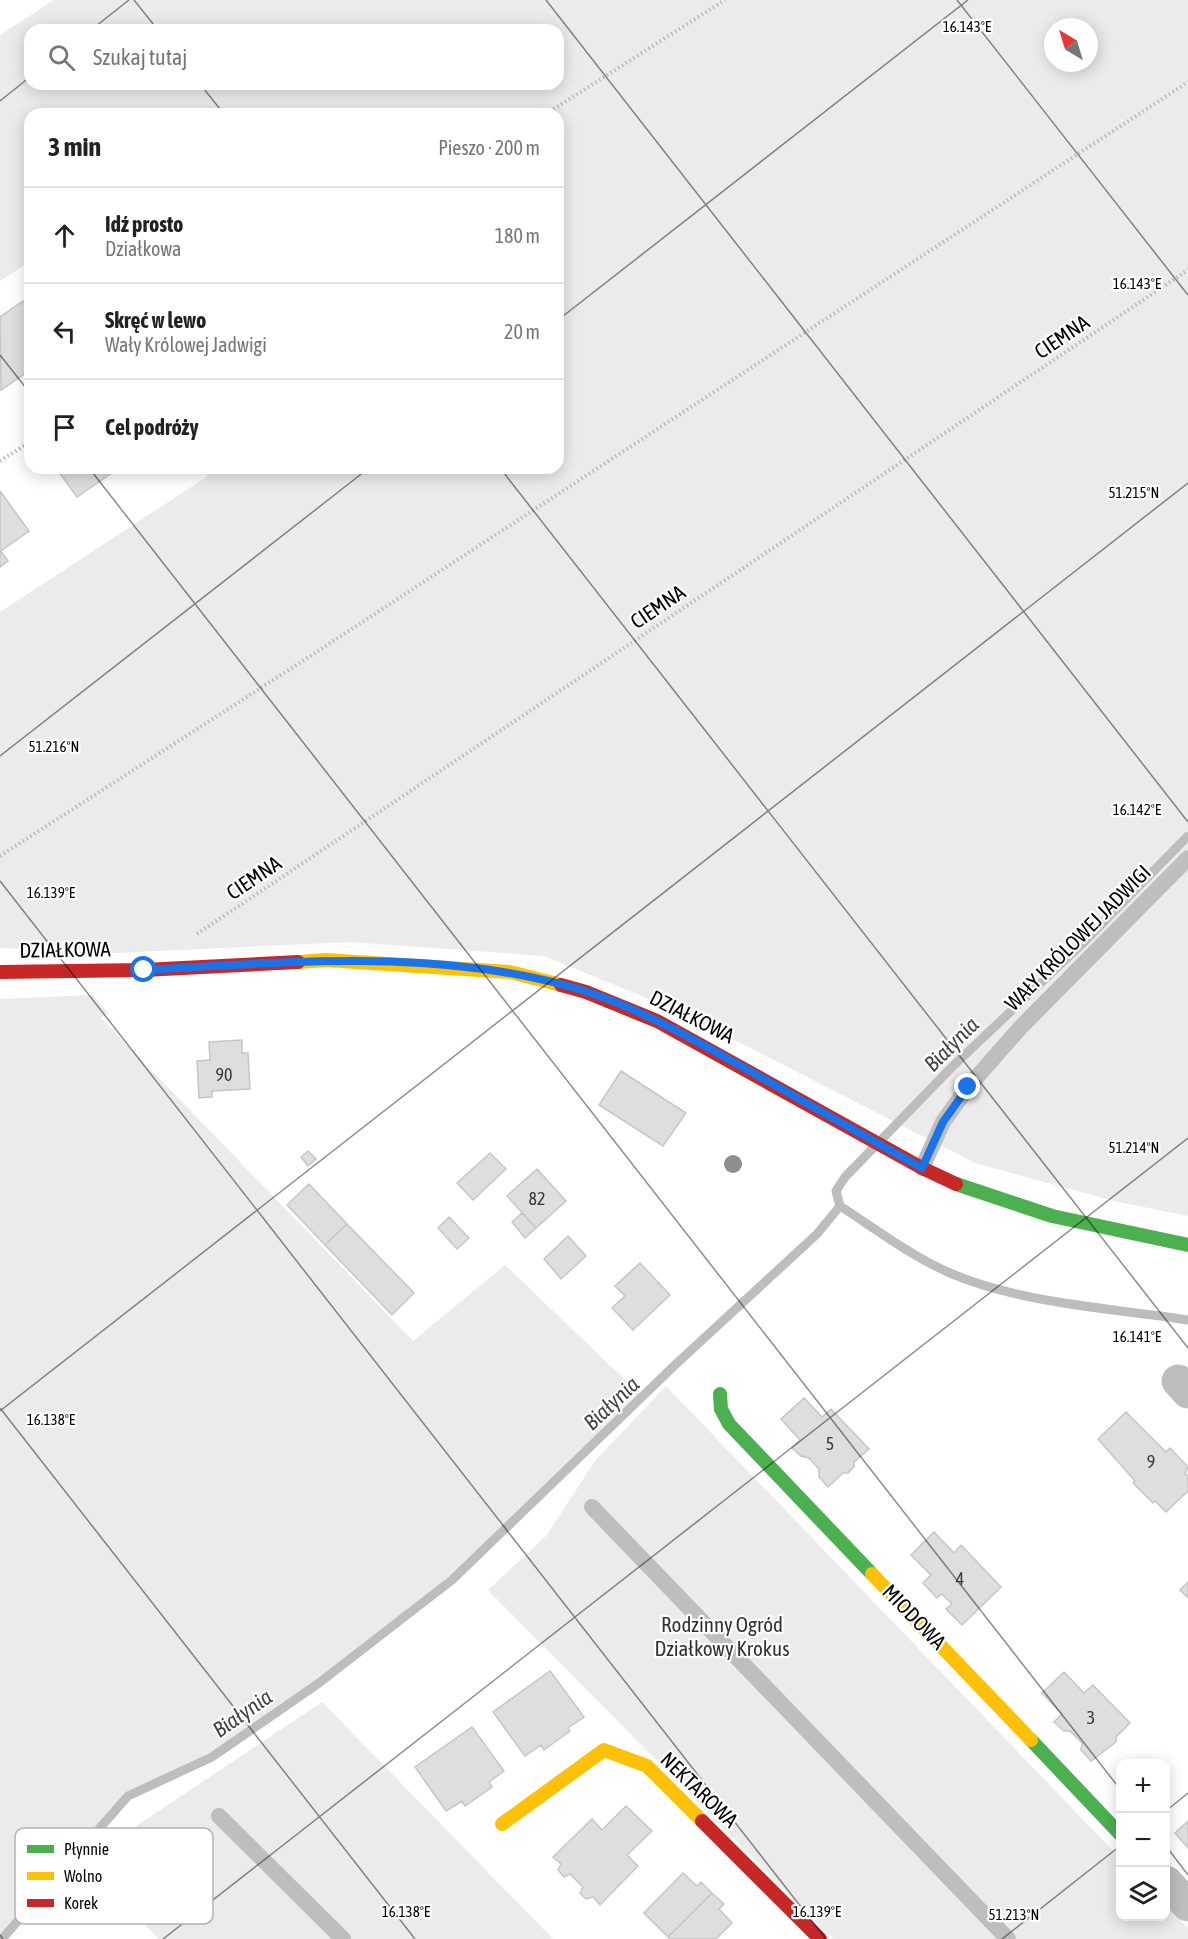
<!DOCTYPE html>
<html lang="pl">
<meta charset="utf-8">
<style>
:root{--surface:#fff;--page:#f2f2f2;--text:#222;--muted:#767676;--line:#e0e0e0}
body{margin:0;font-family:"Asap Condensed",sans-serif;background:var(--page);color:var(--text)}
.controls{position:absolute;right:18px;bottom:18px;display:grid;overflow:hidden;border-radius:12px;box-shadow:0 3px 15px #0003}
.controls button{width:54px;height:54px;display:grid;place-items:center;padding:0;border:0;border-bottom:2px solid var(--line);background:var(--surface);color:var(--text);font:30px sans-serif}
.compass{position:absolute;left:1044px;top:18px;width:54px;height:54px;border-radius:50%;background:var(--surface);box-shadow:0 3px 15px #0003;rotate:322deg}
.stop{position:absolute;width:18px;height:18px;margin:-14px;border:4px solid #1a73e8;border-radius:50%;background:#fff}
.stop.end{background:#1a73e8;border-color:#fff;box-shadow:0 2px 6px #0008}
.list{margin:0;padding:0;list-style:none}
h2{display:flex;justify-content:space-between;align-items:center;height:78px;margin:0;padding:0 24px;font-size:26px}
h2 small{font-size:20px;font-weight:400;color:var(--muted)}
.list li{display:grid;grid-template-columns:39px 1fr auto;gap:18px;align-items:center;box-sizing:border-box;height:96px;padding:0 24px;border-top:2px solid var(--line)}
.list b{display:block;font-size:22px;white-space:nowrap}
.list p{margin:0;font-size:20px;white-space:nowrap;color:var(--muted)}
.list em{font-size:20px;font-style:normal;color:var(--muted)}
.icon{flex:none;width:33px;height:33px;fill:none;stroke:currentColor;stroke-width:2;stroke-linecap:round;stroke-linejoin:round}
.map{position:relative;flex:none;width:1188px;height:1939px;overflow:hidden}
.search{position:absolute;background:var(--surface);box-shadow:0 3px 15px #0003;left:24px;top:24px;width:540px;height:66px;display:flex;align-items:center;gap:15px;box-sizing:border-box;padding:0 21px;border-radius:18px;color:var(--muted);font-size:22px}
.panel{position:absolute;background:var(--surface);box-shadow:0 3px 15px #0003;left:24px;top:108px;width:540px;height:366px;border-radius:18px}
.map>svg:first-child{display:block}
</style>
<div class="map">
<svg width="1188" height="1939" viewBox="0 0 1188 1939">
<rect width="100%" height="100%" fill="#fff"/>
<path fill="#ebebeb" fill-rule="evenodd" d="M54,0H1188V1216L1114,1201L975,1163L678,1011L544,956L350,942L115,953L0,948V612L208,476L203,468H558V114H30V262L0,281V35ZM1053,27H1089V63H1053ZM30,30H558V84H30Z
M93,995L108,1013L101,1018L413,1341L505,1265L642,1396L452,1580L319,1683L212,1757L128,1796L0,1939V999Z
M666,1386L1120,1858V1916H1166V1905L1188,1928V1939H833L488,1590L546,1536L595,1461Z
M322,1702L553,1939H159L82,1862Z"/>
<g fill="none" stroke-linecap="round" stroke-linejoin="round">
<path stroke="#bdbdbd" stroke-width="9" d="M840,1206C876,1229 911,1256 950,1273C1023,1304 1110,1308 1188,1320
M2,1939L128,1796L212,1757L319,1683L452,1580L675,1365L817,1234L840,1206L836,1191L845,1177L952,1067L1083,943L1188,836"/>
</g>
<path fill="#dedede" stroke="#c6c6c6" stroke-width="1.5" d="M23,301L30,311V370L1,390L0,317Z
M56,468H119L77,497Z
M0,491L29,531L1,551L8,561L0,567Z
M242,1040V1053H248L250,1089L212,1091V1097L199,1098L197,1061L210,1060L209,1042Z
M621,1071L686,1113L663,1146L599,1105Z
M308,1151L316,1159L308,1166L301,1157Z
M490,1153L506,1169L473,1200L457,1183Z
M537,1169L566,1201L536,1228L507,1196Z
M309,1184L347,1224L325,1245L287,1205Z
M522,1213L536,1228L525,1238L512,1222Z
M449,1217L469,1238L457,1249L438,1228Z
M347,1224L414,1293L392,1315L325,1245Z
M568,1236L586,1256L561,1279L544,1259Z
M640,1263L670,1295L633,1330L612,1308L625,1296L615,1286Z
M804,1398L822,1417L831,1409L869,1449L854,1462V1467L848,1473H843L828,1487L819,1477V1469L809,1458L801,1456L792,1448L800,1440L781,1419Z
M1126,1412L1166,1452L1170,1448L1188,1467L1185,1473L1188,1476V1491L1166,1512L1155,1501L1153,1503L1133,1483L1135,1481L1098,1439Z
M934,1532L954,1553L961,1545L1001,1587L962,1625L946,1609L952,1604L942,1594L937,1598L923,1583L931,1575L911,1555Z
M1188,1582V1598L1180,1590Z
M550,1671L584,1717L568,1728L570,1731L544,1750L541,1745L525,1756L493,1712Z
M1064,1672L1084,1693L1093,1685L1130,1723L1116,1737V1742L1091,1761L1081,1750L1082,1743L1070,1731H1064L1054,1722L1062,1714L1042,1693Z
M472,1727L504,1771L489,1782L492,1787L465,1806L462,1801L446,1811L415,1767Z
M626,1806L652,1831L627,1855L638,1866L600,1905L593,1897L586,1899L580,1893L583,1887L570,1874L564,1877L558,1870L561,1864L553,1857L592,1819L602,1830Z
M1188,1821V1848L1175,1833Z
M683,1873L697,1886L701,1882L712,1893L668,1937L644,1913Z
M712,1893L724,1904L719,1909L732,1923L716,1939H670L668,1937Z"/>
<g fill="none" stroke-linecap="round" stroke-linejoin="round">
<path stroke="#b9b9b9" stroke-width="4" stroke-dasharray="1.5 3" stroke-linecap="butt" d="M546,114L725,0
M0,461L30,442
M0,856L315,653L1188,82
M197,934L1188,270"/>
<path stroke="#bebebe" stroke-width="16" d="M922,1168L943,1122L968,1087L1020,1028L1188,858
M592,1507L1008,1939
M219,1816L343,1939"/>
<path stroke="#bebebe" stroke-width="33" d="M1178,1381L1188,1392
M1166,1882L1188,1905"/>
<path stroke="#4caf50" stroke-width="14" d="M956,1184L1052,1216L1188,1245
M720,1394L721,1409L729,1424L872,1574
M1031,1740L1120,1834"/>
<path stroke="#ffc107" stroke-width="14" d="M298,962L326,960L510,972L561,985
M872,1574L1031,1740
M502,1824L604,1750L647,1766L702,1821"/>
<path stroke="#c62828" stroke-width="14" d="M0,972L144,970L298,962
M561,985L586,992L657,1021L922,1168L956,1184
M702,1821L820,1939"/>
</g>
<circle fill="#8e8e8e" cx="733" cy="1164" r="9"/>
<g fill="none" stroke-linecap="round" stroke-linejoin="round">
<path stroke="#1a73e8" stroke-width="8" d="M144,970C290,962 444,947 585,991C643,1010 696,1041 748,1070C806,1103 864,1136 922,1168L943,1122L968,1087"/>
</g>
<path fill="none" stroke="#000" stroke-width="1.5" stroke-opacity="0.45" d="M134,0L158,30M546,0L1188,822M957,0L1188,295M91,30L129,0M200,84L224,114M0,101L30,77M558,320L968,0M0,355L30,393M89,468L1120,1789M500,468L1188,1348M0,756L369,468M0,881L826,1939M0,1408L415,1939M0,1411L1188,483M1166,1811L1188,1793M1166,1846L1188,1875M0,1935L3,1939M163,1939L1188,1138M1002,1939L1120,1846"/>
<g text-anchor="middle" stroke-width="4.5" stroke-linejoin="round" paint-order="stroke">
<g font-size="18" fill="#383838">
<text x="224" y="1081">90</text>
<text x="537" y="1205">82</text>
<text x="830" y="1450">5</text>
<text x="1151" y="1468">9</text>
<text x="960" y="1585">4</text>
<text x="1091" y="1724">3</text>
</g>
<g font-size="21" fill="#000" stroke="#fff">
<text transform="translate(1062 337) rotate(-34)" y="7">CIEMNA</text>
<text transform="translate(658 607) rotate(-34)" y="7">CIEMNA</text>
<text transform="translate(254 878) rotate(-34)" y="7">CIEMNA</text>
<text transform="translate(1078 938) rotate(-45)" y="7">WAŁY KRÓLOWEJ JADWIGI</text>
<text transform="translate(65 950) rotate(-1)" y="7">DZIAŁKOWA</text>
<text transform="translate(692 1017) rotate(27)" y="7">DZIAŁKOWA</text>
<text transform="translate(914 1617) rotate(46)" y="7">MIODOWA</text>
<text transform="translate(699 1790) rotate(44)" y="7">NEKTAROWA</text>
</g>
<g font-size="21" fill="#313131" stroke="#fff">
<text x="722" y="1632">Rodzinny Ogród<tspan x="722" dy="24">Działkowy Krokus</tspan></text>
</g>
<g font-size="22" font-style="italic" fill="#424242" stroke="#fff">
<text transform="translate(951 1044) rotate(-45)" y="8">Białynia</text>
<text transform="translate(611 1403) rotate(-43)" y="8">Białynia</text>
<text transform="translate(242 1713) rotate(-35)" y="8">Białynia</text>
</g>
</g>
<rect x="15" y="1828" width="198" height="96" rx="9" fill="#fff" stroke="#b2b2b2" stroke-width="1.5"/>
<rect x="27" y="1845" width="27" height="8" fill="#4caf50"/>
<rect x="27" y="1872" width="27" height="8" fill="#ffc107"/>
<rect x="27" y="1899" width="27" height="8" fill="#c62828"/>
<g font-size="16" fill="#000">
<text x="64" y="1855">Płynnie</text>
<text x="64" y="1882">Wolno</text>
<text x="64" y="1909">Korek</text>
</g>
<g font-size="15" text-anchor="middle" fill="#000" stroke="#fff" stroke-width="4.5" stroke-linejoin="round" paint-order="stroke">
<text x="967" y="32">16.143°E</text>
<text x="1137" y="289">16.143°E</text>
<text x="1134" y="498">51.215°N</text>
<text x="54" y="752">51.216°N</text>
<text x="1137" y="815">16.142°E</text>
<text x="51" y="898">16.139°E</text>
<text x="1134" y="1153">51.214°N</text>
<text x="1137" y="1342">16.141°E</text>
<text x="51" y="1425">16.138°E</text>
<text x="406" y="1917">16.138°E</text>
<text x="817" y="1917">16.139°E</text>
<text x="1014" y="1920">51.213°N</text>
</g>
</svg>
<div class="controls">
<button>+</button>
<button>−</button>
<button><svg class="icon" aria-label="layers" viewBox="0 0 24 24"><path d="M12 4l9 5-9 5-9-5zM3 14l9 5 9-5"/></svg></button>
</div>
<svg class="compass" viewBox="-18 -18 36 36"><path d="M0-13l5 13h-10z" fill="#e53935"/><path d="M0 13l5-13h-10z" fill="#767676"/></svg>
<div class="stop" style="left:144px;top:970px"></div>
<div class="stop end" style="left:968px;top:1087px"></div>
<div class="search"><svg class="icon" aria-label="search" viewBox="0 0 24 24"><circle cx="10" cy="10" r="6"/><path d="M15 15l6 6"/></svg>Szukaj tutaj</div>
<section class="panel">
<h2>3 min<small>Pieszo · 200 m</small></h2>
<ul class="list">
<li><svg class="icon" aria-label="ahead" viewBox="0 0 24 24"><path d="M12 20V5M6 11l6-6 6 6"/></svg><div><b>Idź prosto</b><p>Działkowa</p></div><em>180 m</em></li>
<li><svg class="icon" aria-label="left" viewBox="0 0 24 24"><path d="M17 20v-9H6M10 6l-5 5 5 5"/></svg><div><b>Skręć w lewo</b><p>Wały Królowej Jadwigi</p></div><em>20 m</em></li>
<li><svg class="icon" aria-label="arrive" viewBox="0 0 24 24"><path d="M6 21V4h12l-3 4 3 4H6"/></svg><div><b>Cel podróży</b></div></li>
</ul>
</section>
</div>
